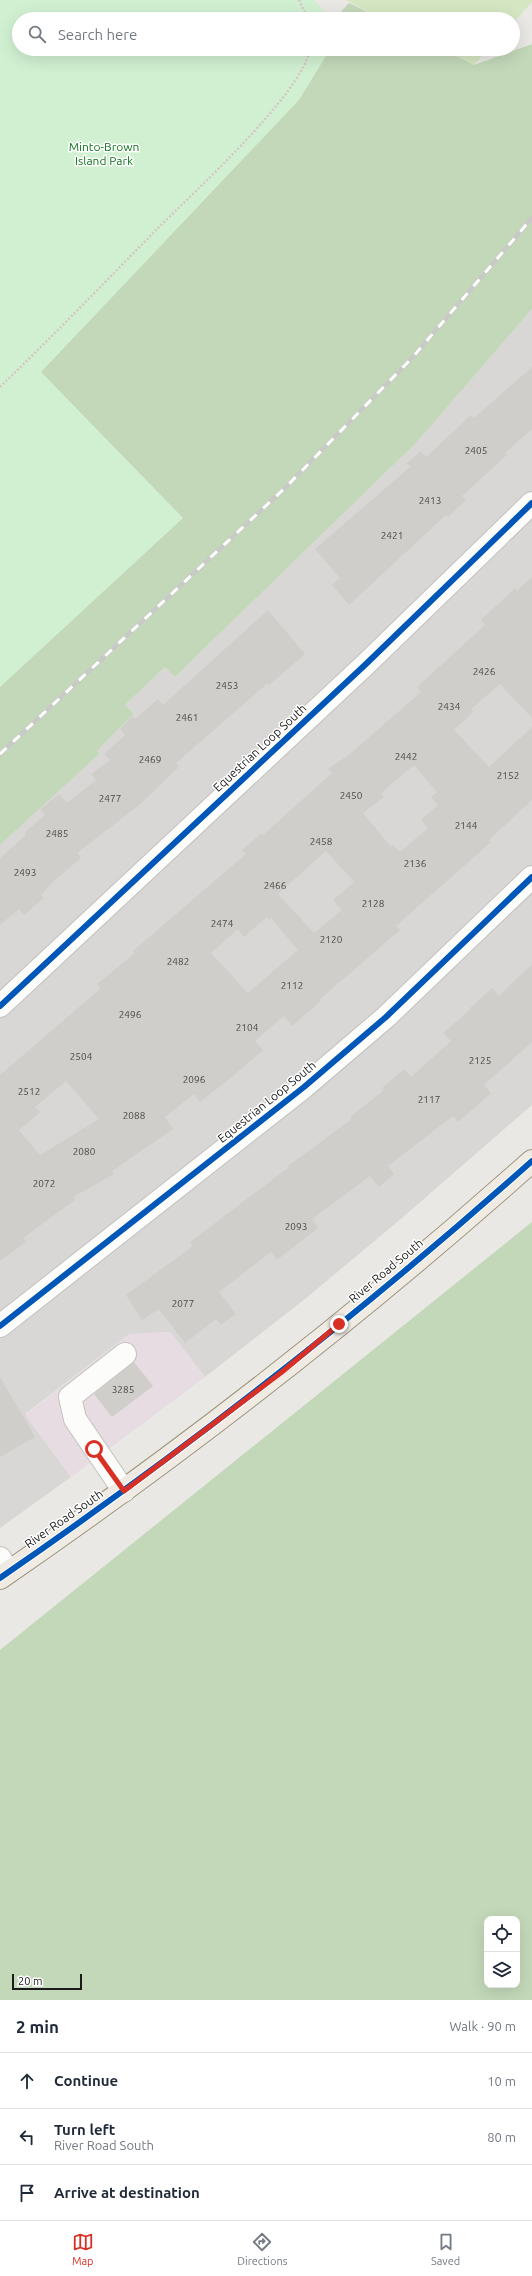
<!DOCTYPE html>
<meta charset="utf-8">
<style>
:root{--surface:#fff;--page:#f2f2f3;--text:#1f2937;--muted:#747a83;--line:#e0e1e3;--accent:#d93025}
body{margin:0;font-family:Ubuntu,sans-serif;background:var(--page);color:var(--text)}
.controls{position:absolute;right:12px;bottom:12px;display:grid;overflow:hidden;border-radius:8px;box-shadow:0 4px 16px #0002}
.controls button{width:36px;height:36px;display:grid;place-items:center;padding:0;border:0;border-bottom:1px solid var(--line);background:var(--surface);color:var(--text);font:20px sans-serif}
.scale{position:absolute;left:12px;bottom:10px;width:70px;box-sizing:border-box;padding-left:4px;border:2px solid #1b1b1b;border-top:0;font-size:11px;line-height:14px;white-space:nowrap;color:#1b1b1b;-webkit-text-stroke:3px #fff;paint-order:stroke}
.stop{position:absolute;width:12px;height:12px;margin:-9px;border:3px solid #d93025;border-radius:50%;background:#fff}
.stop.end{background:#d93025;border-color:#fff;box-shadow:0 1px 4px #0008}
.list{margin:0;padding:0;list-style:none}
h2{display:flex;justify-content:space-between;align-items:center;height:52px;margin:0;padding:0 16px;font-size:17px}
h2 small{font-size:13px;font-weight:400;color:var(--muted)}
.list li{display:grid;grid-template-columns:26px 1fr auto;gap:12px;align-items:center;box-sizing:border-box;height:56px;padding:0 16px;border-top:1px solid var(--line)}
.list b{display:block;font-size:15px;white-space:nowrap}
.list p{margin:0;font-size:13px;white-space:nowrap;color:var(--muted)}
.list em{font-size:13px;font-style:normal;color:var(--muted)}
.icon{flex:none;width:22px;height:22px;fill:none;stroke:currentColor;stroke-width:2;stroke-linecap:round;stroke-linejoin:round}
.map{position:relative;flex:none;width:532px;height:2000px;overflow:hidden}
.search{position:absolute;background:var(--surface);box-shadow:0 4px 16px #0002;left:12px;right:12px;top:12px;height:44px;display:flex;align-items:center;gap:10px;box-sizing:border-box;padding:0 14px;border-radius:22px;color:var(--muted);font-size:15px}
.sheet{height:220px;background:var(--surface)}
nav{display:flex;justify-content:space-around;align-items:center;box-sizing:border-box;height:56px;border-top:1px solid var(--line);background:var(--surface);font-size:11px;color:var(--muted)}
nav a{display:grid;justify-items:center;gap:2px}
nav .on{color:var(--accent)}
.map>svg:first-child{display:block}
</style>
<div class="map">
<svg width="532" height="2000" viewBox="0 0 532 2000">
<rect width="100%" height="100%" fill="#e9e8e4"/>
<path fill="#d8d7d5" d="M532,309V1105L402,1218L305,1299L205,1377L170,1332L129,1334L25,1414L71,1477L0,1528V845L98,754L97,751L134,714L125,705L165,667L175,677L417,442Z"/>
<path fill="#e7dce2" d="M170,1332L205,1377L71,1477L25,1415L129,1334Z"/>
<path fill="#d5e7c2" d="M346,0H532V2L513,23V19H381Z
M442,49H488L474,65Z"/>
<path fill="#c3d8b9" fill-rule="evenodd" d="M349,3L381,19H334Z
M532,44V309L417,442L175,677L165,667L125,705L134,714L97,751L99,754L0,845V357L304,49H442L474,65Z
M532,1222V2000H0V1650ZM487,1919H517V1985H487Z"/>
<path fill="#d1f0d2" d="M0,0H314L327,15V19H19V49H326V56L299,100L41,372L183,518L0,687Z"/>
<path fill="#d0cecb" fill-rule="evenodd" d="M532,367V429L505,453L507,455L462,496L466,500L448,517L446,515L349,605L332,585L340,578L315,549L410,467L407,463L421,451L426,457L471,415L474,418Z
M532,577V718L500,684L471,709L473,712L454,730L489,767L532,727V800L489,840L491,842L396,926L400,930L319,1000L321,1001L292,1026L284,1016L255,1041L263,1050L228,1080L200,1102L194,1094L165,1117L173,1129L112,1171L114,1174L73,1197L75,1200L23,1238L26,1242L0,1261V1075L100,989L97,984L135,953L133,951L246,854L242,850L262,833L263,835L332,773L328,769L350,754L421,692L417,687L485,625L481,620L515,588L517,591ZM414,765L437,792L431,797L438,805L421,820L428,828L400,852L393,845L391,847L363,813L384,797L381,793ZM326,851L354,882L333,900L342,910L314,933L278,894ZM267,917L269,920L271,918L298,950L248,993L211,953L238,929L244,937ZM66,1081L99,1119L40,1155L19,1130L40,1112L35,1107Z
M268,610L305,654L269,685L268,683L176,763L179,767L138,806L77,853L81,858L56,879L41,895L44,898L24,915L19,909L0,925V858L26,835L24,833L45,815L41,809L59,794L67,803L96,780L91,774L110,760L104,754L125,735L120,729L133,716L135,719L158,699L163,705Z
M532,964V1042L484,1085L491,1093L458,1122L453,1116L388,1166L394,1174L379,1187L370,1176L312,1219L318,1228L277,1260L271,1252L219,1292L236,1314L221,1325L216,1319L185,1343L159,1309L142,1320L126,1295L193,1246L190,1242L289,1167L288,1166L352,1119L350,1117L384,1090L382,1088L404,1069L411,1077L451,1041L443,1033L471,1009L470,1008L492,988L499,996Z
M134,1362L153,1386L112,1417L94,1394Z
M0,1377L35,1437L0,1457Z"/>
<g fill="none" stroke-linecap="round" stroke-linejoin="round">
<defs>
<path id="minor" d="M0,1006L366,664L532,503
M0,1326L304,1087L386,1017L532,877
M124,1491L75,1419L70,1397L125,1354
M0,1558L8,1572"/>
<path id="major" d="M0,1578C186,1450 364,1311 532,1161"/>
</defs>
<use href="#minor" stroke="#c2c2c0" stroke-width="24"/>
<use href="#major" stroke="#9e9682" stroke-width="24"/>
<path stroke="#d5c7c4" stroke-width="2.5" stroke-dasharray="2 2" stroke-linecap="butt" d="M299,0L308,19
M0,387C54,335 106,281 158,228C194,192 302,94 310,49"/>
<use href="#minor" stroke="#fcfcfb" stroke-width="22"/>
<use href="#major" stroke="#efebe3" stroke-width="22"/>
<defs>
<path id="rail" d="M0,754L286,487L412,358L532,218"/>
</defs>
<use href="#rail" stroke="#c9c9c8" stroke-width="4.5"/>
<use href="#rail" stroke="#fff" stroke-width="3" stroke-dasharray="9" stroke-linecap="butt"/>
<defs>
<path id="cycleway" d="M0,1006L366,664L532,503
M0,1326L304,1087L386,1017L532,877
M0,1578C186,1450 364,1311 532,1161"/>
</defs>
<use href="#cycleway" stroke="#fff" stroke-width="8"/>
<use href="#cycleway" stroke="#0057b8" stroke-width="6"/>
</g>
<g fill="none" stroke-linecap="round" stroke-linejoin="round">
<path stroke="#d93025" stroke-width="5" d="M94,1449L124,1491L282,1372L339,1324"/>
</g>
<g text-anchor="middle" stroke-width="3" stroke-linejoin="round" paint-order="stroke">
<g font-size="10" fill="#484847">
<text x="476" y="454">2405</text>
<text x="430" y="504">2413</text>
<text x="392" y="539">2421</text>
<text x="484" y="675">2426</text>
<text x="227" y="689">2453</text>
<text x="449" y="710">2434</text>
<text x="187" y="721">2461</text>
<text x="406" y="760">2442</text>
<text x="150" y="763">2469</text>
<text x="508" y="779">2152</text>
<text x="351" y="799">2450</text>
<text x="110" y="802">2477</text>
<text x="466" y="829">2144</text>
<text x="57" y="837">2485</text>
<text x="321" y="845">2458</text>
<text x="415" y="867">2136</text>
<text x="25" y="876">2493</text>
<text x="275" y="889">2466</text>
<text x="373" y="907">2128</text>
<text x="222" y="927">2474</text>
<text x="331" y="943">2120</text>
<text x="178" y="965">2482</text>
<text x="292" y="989">2112</text>
<text x="130" y="1018">2496</text>
<text x="247" y="1031">2104</text>
<text x="81" y="1060">2504</text>
<text x="480" y="1064">2125</text>
<text x="194" y="1083">2096</text>
<text x="29" y="1095">2512</text>
<text x="429" y="1103">2117</text>
<text x="134" y="1119">2088</text>
<text x="84" y="1155">2080</text>
<text x="44" y="1187">2072</text>
<text x="296" y="1230">2093</text>
<text x="183" y="1307">2077</text>
<text x="123" y="1393">3285</text>
</g>
<g font-size="12" fill="#0e741a" stroke="#fff">
<text x="104" y="151">Minto-Brown<tspan x="104" dy="14">Island Park</tspan></text>
</g>
<g font-size="12" fill="#1b1b1b" stroke="#fff">
<text transform="translate(260 748) rotate(-43)" y="4">Equestrian Loop South</text>
<text transform="translate(267 1102) rotate(-39)" y="4">Equestrian Loop South</text>
<text transform="translate(386 1271) rotate(-40)" y="4">River Road South</text>
<text transform="translate(64 1519) rotate(-35)" y="4">River Road South</text>
</g>
</g>
</svg>
<div class="controls">
<button><svg class="icon" aria-label="locate" viewBox="0 0 24 24"><circle cx="12" cy="12" r="6"/><path d="M12 2v4M12 18v4M2 12h4M18 12h4"/></svg></button>
<button><svg class="icon" aria-label="layers" viewBox="0 0 24 24"><path d="M12 4l9 5-9 5-9-5zM3 14l9 5 9-5"/></svg></button>
</div>
<div class="scale">20 m</div>
<div class="stop" style="left:94px;top:1449px"></div>
<div class="stop end" style="left:339px;top:1324px"></div>
<div class="search"><svg class="icon" aria-label="search" viewBox="0 0 24 24"><circle cx="10" cy="10" r="6"/><path d="M15 15l6 6"/></svg>Search here</div>
</div>
<section class="sheet">
<h2>2 min<small>Walk · 90 m</small></h2>
<ul class="list">
<li><svg class="icon" aria-label="ahead" viewBox="0 0 24 24"><path d="M12 20V5M6 11l6-6 6 6"/></svg><div><b>Continue</b></div><em>10 m</em></li>
<li><svg class="icon" aria-label="left" viewBox="0 0 24 24"><path d="M17 20v-9H6M10 6l-5 5 5 5"/></svg><div><b>Turn left</b><p>River Road South</p></div><em>80 m</em></li>
<li><svg class="icon" aria-label="arrive" viewBox="0 0 24 24"><path d="M6 21V4h12l-3 4 3 4H6"/></svg><div><b>Arrive at destination</b></div></li>
</ul>
</section>
<nav>
<a class="on"><svg class="icon" aria-label="map" viewBox="0 0 24 24"><path d="M3 6l6-2 6 2 6-2v14l-6 2-6-2-6 2zM9 4v14M15 6v14"/></svg>Map</a>
<a><svg class="icon" aria-label="directions" viewBox="0 0 24 24"><path d="M12 3l9 9-9 9-9-9zM9 14v-3h6M13 9l2 2-2 2"/></svg>Directions</a>
<a><svg class="icon" aria-label="saved" viewBox="0 0 24 24"><path d="M7 4h10v16l-5-4-5 4z"/></svg>Saved</a>
</nav>
